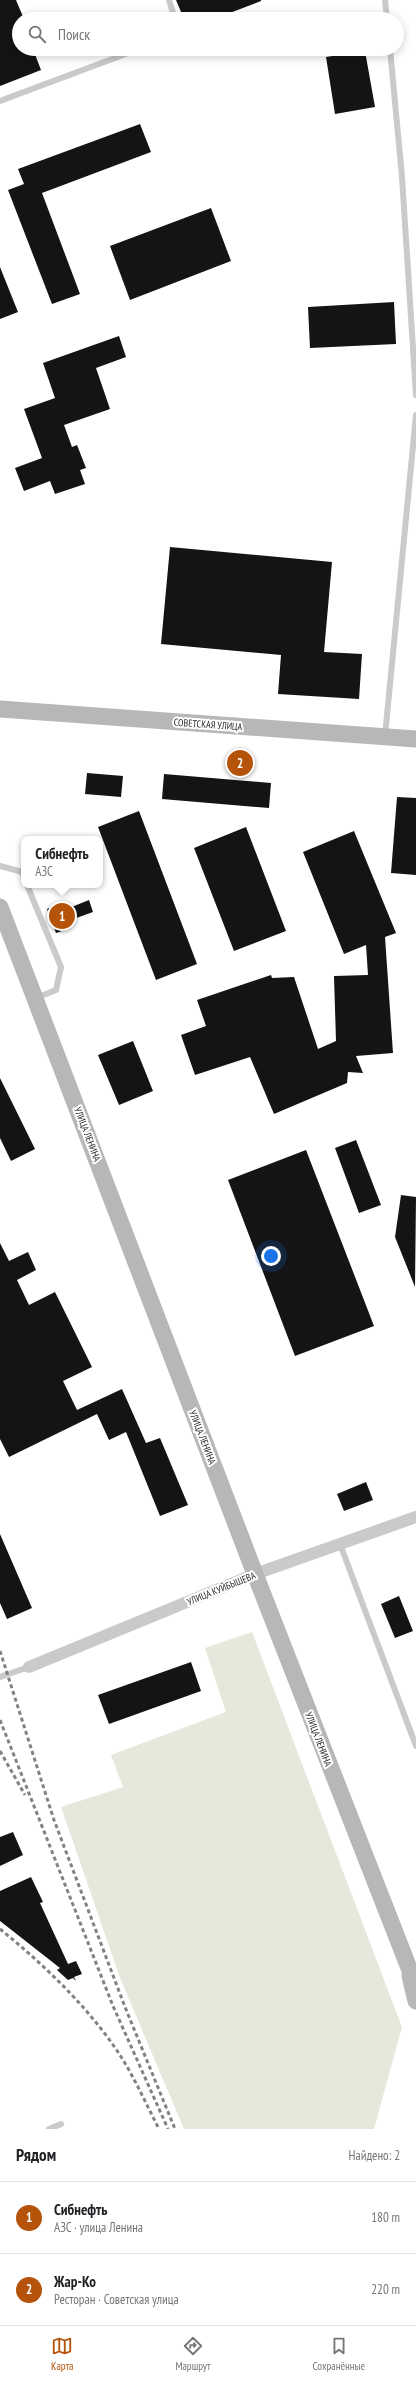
<!DOCTYPE html>
<html lang="ru">
<meta charset="utf-8">
<style>
:root{--surface:#fff;--page:#f6f6f6;--text:#202124;--muted:#757577;--line:#e0e0e0;--accent:#b45309}
body{margin:0;font-family:"PT Sans Narrow",sans-serif;background:var(--page);color:var(--text)}
.you{position:absolute;left:271px;top:1256px;width:14px;height:14px;margin:-10px;border:3px solid #fff;border-radius:50%;background:#1a73e8;box-shadow:0 0 0 6px #1a73e833}
.badge{display:grid;place-items:center;width:26px;height:26px;border-radius:50%;background:var(--accent);color:#fff;font-size:13px;font-weight:700}
.pin{position:absolute;translate:-50% -50%;border:2px solid #fff;box-shadow:0 1px 4px #0006}
.popup{position:absolute;left:21px;top:836px;width:82px;height:52px;box-sizing:border-box;display:grid;place-content:center;border-radius:8px;background:var(--surface);filter:drop-shadow(0 1px 3px #0005);font-size:13px;white-space:nowrap;color:var(--muted)}
.popup b{font-size:15px;color:var(--text)}
.popup::after{content:'';position:absolute;left:50%;top:100%;margin-left:-8px;border:8px solid transparent;border-top-color:var(--surface)}
.list{margin:0;padding:0;list-style:none}
h2{display:flex;justify-content:space-between;align-items:center;height:52px;margin:0;padding:0 16px;font-size:17px}
h2 small{font-size:13px;font-weight:400;color:var(--muted)}
.list li{display:grid;grid-template-columns:26px 1fr auto;gap:12px;align-items:center;box-sizing:border-box;height:72px;padding:0 16px;border-top:1px solid var(--line)}
.list b{display:block;font-size:15px;white-space:nowrap}
.list p{margin:0;font-size:13px;white-space:nowrap;color:var(--muted)}
.list em{font-size:13px;font-style:normal;color:var(--muted)}
.icon{flex:none;width:22px;height:22px;fill:none;stroke:currentColor;stroke-width:2;stroke-linecap:round;stroke-linejoin:round}
.map{position:relative;flex:none;width:416px;height:2129px;overflow:hidden}
.search{position:absolute;background:var(--surface);box-shadow:0 2px 10px #0003;left:12px;right:12px;top:12px;height:44px;display:flex;align-items:center;gap:10px;box-sizing:border-box;padding:0 14px;border-radius:22px;color:var(--muted);font-size:15px}
.sheet{height:196px;background:var(--surface)}
nav{display:flex;justify-content:space-around;align-items:center;box-sizing:border-box;height:56px;border-top:1px solid var(--line);background:var(--surface);font-size:11px;color:var(--muted)}
nav a{display:grid;justify-items:center;gap:2px}
nav .on{color:var(--accent)}
.map>svg:first-child{display:block}
</style>
<div class="map">
<svg width="416" height="2129" viewBox="0 0 416 2129">
<rect width="100%" height="100%" fill="#fff"/>
<path fill="#e4e9dc" d="M252,1632L402,2027L374,2129H184L120,1978L61,1807L123,1787L111,1755L226,1712L205,1648Z"/>
<path fill="#141414" d="M0,0H16L24,19H19V49H33L41,70L0,86Z
M176,0H261V1L214,19H184Z
M365,51L375,107L335,114L326,57Z
M140,124L151,152L42,193L80,294L52,304L8,190L24,184L18,169Z
M211,208L231,261L130,300L110,246Z
M0,267L18,312L0,319Z
M394,302L396,344L310,348L308,307Z
M119,336L126,357L96,368L110,409L64,425L72,447L77,445L86,468L80,470L85,484L55,494L50,481L24,491L15,468L42,458L24,409L55,398L43,363Z
M170,547L332,562L324,652L362,654L359,699L278,694L281,655L161,644Z
M87,773L123,776L121,797L85,794Z
M164,774L271,783L269,808L162,799Z
M397,797L416,798V875L391,873Z
M139,811L197,964L156,980L98,827Z
M246,827L286,931L234,951L194,848Z
M354,831L396,933L385,937L393,1053L356,1056L363,1073L348,1072L347,1083L274,1114L250,1057L195,1075L181,1035L206,1026L197,1000L271,975L272,978L294,977L318,1049L336,1041L334,976L368,975L366,945L344,954L303,852Z
M89,900L93,912L68,921L71,928L56,933L47,909L61,903L64,910Z
M133,1041L153,1091L119,1105L98,1055Z
M0,1078L35,1149L11,1161L0,1138Z
M356,1140L381,1205L359,1213L335,1148Z
M306,1150L374,1326L295,1356L228,1180Z
M401,1195L416,1197L415,1287L395,1237Z
M0,1243L9,1261L28,1252L36,1270L17,1280L29,1305L55,1292L92,1367L63,1381L77,1410L122,1389L146,1443L160,1438L188,1505L160,1516L126,1432L109,1440L97,1414L9,1457L0,1439Z
M366,1482L373,1500L344,1511L337,1494Z
M0,1534L32,1608L7,1619L0,1603Z
M399,1596L413,1631L395,1638L381,1604Z
M191,1662L201,1691L109,1724L98,1695Z
M13,1832L23,1855L0,1866V1837Z
M31,1877L43,1902L40,1903L68,1964L76,1961L82,1974L74,1977L76,1981L73,1978L68,1980L57,1970L60,1968L0,1921V1891Z"/>
<g fill="none" stroke-linecap="round" stroke-linejoin="round">
<path stroke="#cacaca" stroke-width="6" d="M169,0L175,19
M385,0L387,19
M390,49L402,177L416,395
M0,101L139,49
M385,736L416,415
M0,866L22,872L24,877
M27,885L61,967L56,990L36,998
M340,1544L416,1746
M0,1677L29,1667
M49,2129L61,2124"/>
<path stroke="#cacaca" stroke-width="12" d="M29,1667L255,1574L416,1517"/>
<path stroke="#b7b7b7" stroke-width="17" d="M0,709L416,739
M0,907L255,1574L416,1986
M410,1976L416,2001"/>
<path stroke="#828282" stroke-width="3" stroke-dasharray="4 3" stroke-linecap="butt" d="M0,1651L54,1820L125,2007L175,2129
M0,1720L113,2006L168,2129
M0,1751L25,1795
M0,1929C43,1964 84,2003 116,2049C133,2074 145,2102 159,2129"/>
</g>
<g text-anchor="middle" stroke-width="4" stroke-linejoin="round" paint-order="stroke">
<g font-size="10" fill="#2d2d2d" stroke="#fff">
<text transform="translate(208 724) rotate(4)" y="4">СОВЕТСКАЯ УЛИЦА</text>
<text transform="translate(88 1134) rotate(69)" y="4">УЛИЦА ЛЕНИНА</text>
<text transform="translate(203 1437) rotate(69)" y="4">УЛИЦА ЛЕНИНА</text>
<text transform="translate(221 1588) rotate(-22)" y="4">УЛИЦА КУЙБЫШЕВА</text>
<text transform="translate(319 1739) rotate(69)" y="4">УЛИЦА ЛЕНИНА</text>
</g>
</g>
</svg>
<div class="you"></div>
<div class="pin badge" style="left:62px;top:916px">1</div>
<div class="popup"><b>Сибнефть</b>АЗС</div>
<div class="pin badge" style="left:240px;top:763px">2</div>
<div class="search"><svg class="icon" aria-label="search" viewBox="0 0 24 24"><circle cx="10" cy="10" r="6"/><path d="M15 15l6 6"/></svg>Поиск</div>
</div>
<section class="sheet">
<h2>Рядом<small>Найдено: 2</small></h2>
<ul class="list">
<li><span class="badge">1</span><div><b>Сибнефть</b><p>АЗС · улица Ленина</p></div><em>180 m</em></li>
<li><span class="badge">2</span><div><b>Жар-Ко</b><p>Ресторан · Советская улица</p></div><em>220 m</em></li>
</ul>
</section>
<nav>
<a class="on"><svg class="icon" aria-label="map" viewBox="0 0 24 24"><path d="M3 6l6-2 6 2 6-2v14l-6 2-6-2-6 2zM9 4v14M15 6v14"/></svg>Карта</a>
<a><svg class="icon" aria-label="directions" viewBox="0 0 24 24"><path d="M12 3l9 9-9 9-9-9zM9 14v-3h6M13 9l2 2-2 2"/></svg>Маршрут</a>
<a><svg class="icon" aria-label="saved" viewBox="0 0 24 24"><path d="M7 4h10v16l-5-4-5 4z"/></svg>Сохранённые</a>
</nav>
